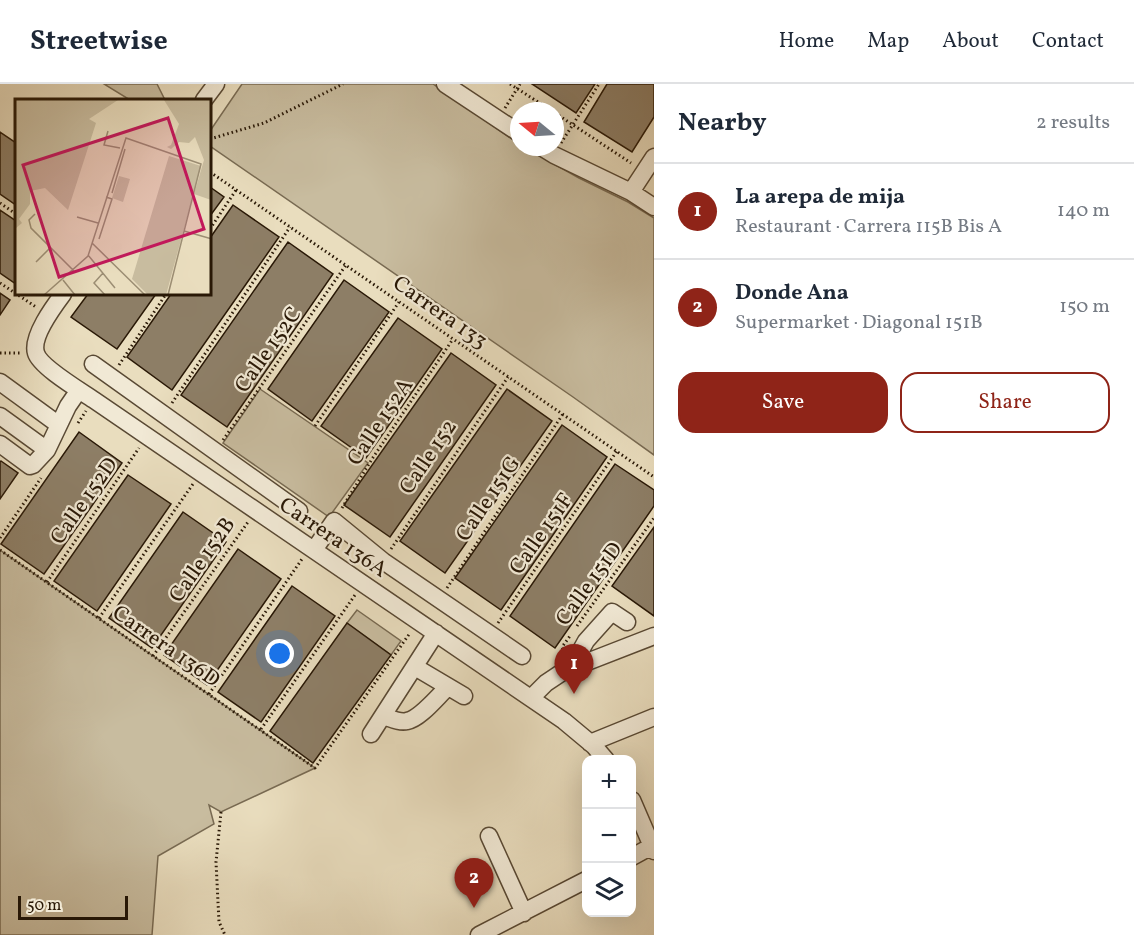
<!DOCTYPE html>
<meta charset="utf-8">
<style>
:root{--surface:#fff;--page:#f2f2f3;--text:#1f2937;--muted:#747a83;--line:#e0e1e3;--accent:#8f2418}
body{margin:0;font-family:Vollkorn,serif;background:var(--page);color:var(--text)}
.controls{position:absolute;right:18px;bottom:18px;display:grid;overflow:hidden;border-radius:12px;box-shadow:0 6px 24px #0002}
.controls button{width:54px;height:54px;display:grid;place-items:center;padding:0;border:0;border-bottom:2px solid var(--line);background:var(--surface);color:var(--text);font:30px sans-serif}
.compass{position:absolute;left:510px;top:18px;width:54px;height:54px;border-radius:50%;background:var(--surface);box-shadow:0 6px 24px #0002;rotate:288deg}
.scale{position:absolute;left:18px;bottom:15px;width:110px;box-sizing:border-box;padding-left:6px;border:3px solid #291806;border-top:0;font-size:16px;line-height:21px;white-space:nowrap;color:#291806;-webkit-text-stroke:4px #f1e9d5;paint-order:stroke}
.you{position:absolute;left:280px;top:570px;width:21px;height:21px;margin:-15px;border:4px solid #fff;border-radius:50%;background:#1a73e8;box-shadow:0 0 0 9px #1a73e833}
.badge{display:grid;place-items:center;width:39px;height:39px;border-radius:50%;background:var(--accent);color:#fff;font-size:20px;font-weight:700}
.pin{position:absolute;translate:-50% -50px;filter:drop-shadow(0 2px 3px #0008)}
.pin::after{content:'';position:absolute;top:32px;width:21px;height:18px;background:inherit;clip-path:polygon(0 0,100% 0,50% 100%)}
.list{margin:0;padding:0;list-style:none}
h2{display:flex;justify-content:space-between;align-items:center;height:78px;margin:0;padding:0 24px;font-size:26px}
h2 small{font-size:20px;font-weight:400;color:var(--muted)}
.list li{display:grid;grid-template-columns:39px 1fr auto;gap:18px;align-items:center;box-sizing:border-box;height:96px;padding:0 24px;border-top:2px solid var(--line)}
.list b{display:block;font-size:22px;white-space:nowrap}
.list p{margin:0;font-size:20px;white-space:nowrap;color:var(--muted)}
.list em{font-size:20px;font-style:normal;color:var(--muted)}
.actions{display:flex;gap:12px;padding:18px 24px}
.actions a{flex:1;padding:14px 0;border:2px solid var(--accent);border-radius:18px;text-align:center;font-size:21px;color:var(--accent)}
.actions .main{background:var(--accent);color:#fff}
.icon{flex:none;width:33px;height:33px;fill:none;stroke:currentColor;stroke-width:2;stroke-linecap:round;stroke-linejoin:round}
.map{position:relative;flex:none;width:654px;height:851px;overflow:hidden}
header{display:flex;align-items:center;gap:36px;box-sizing:border-box;height:84px;padding:0 30px;background:var(--surface);border-bottom:2px solid var(--line)}
header strong{font-size:28px}
nav{display:flex;gap:33px;margin-inline-start:auto;font-size:21px}
main{display:flex}
aside{flex:1;background:var(--surface)}
.map>svg:first-child{display:block}
</style>
<header>
<strong>Streetwise</strong>
<nav><a>Home</a><a>Map</a><a>About</a><a>Contact</a></nav>
</header>
<main>
<div class="map">
<svg width="654" height="851" viewBox="0 0 654 851">
<rect width="100%" height="100%" fill="#e9ddbe"/>
<filter id="stains"><feTurbulence type="fractalNoise" baseFrequency=".00333" numOctaves="4"/><feColorMatrix values="0 0 0 0 .2 0 0 0 0 .09 0 0 0 0 .02 0 0 0 .5 -.17"/></filter>
<radialGradient id="worn" r=".72"><stop offset=".6" stop-color="#630" stop-opacity="0"/><stop offset="1" stop-color="#630" stop-opacity=".3"/></radialGradient>
<path fill="#c8bc9f" stroke="#786a52" stroke-width="1.5" d="M104,0H157L165,16H130Z
M242,0H433L519,60V63H524L579,94L628,118L654,134V371L573,313L210,62V47Z
M260,305L368,379L329,433L223,359Z
M0,466L315,684L221,728L209,721L214,740L158,772L152,851H0Z
M357,526L401,557L391,571L347,539Z"/>
<path fill="#8d7e66" stroke="#291806" stroke-width="1.5" d="M532,0H595L576,29Z
M607,0H654V33L632,68L584,38Z
M0,48L16,59V121L0,110Z
M210,103L224,113L210,132Z
M233,121L279,153L172,306L127,273L171,210H210V154Z
M0,126L16,137V200L0,189Z
M288,158L333,190L227,343L181,311Z
M344,196L389,228L312,337L268,305Z
M0,209L10,216L0,231Z
M88,210H156L117,265L71,233Z
M398,234L442,265L366,374L321,342Z
M451,269L496,301L390,453L344,421Z
M507,305L552,337L445,489L400,457Z
M562,341L607,373L501,526L455,494Z
M79,348L122,379L44,490L1,460Z
M1,377L18,389L0,415V378Z
M615,380L654,406V422L555,564L510,532Z
M128,391L171,420L97,527L54,497Z
M183,428L226,458L152,564L109,534Z
M654,443V532L612,502Z
M238,465L281,495L207,601L164,571Z
M292,502L335,532L261,638L218,608Z
M347,539L391,571L313,679L270,647Z"/>
<g fill="none" stroke-linecap="round" stroke-linejoin="round">
<defs>
<path id="minor" d="M445,0L519,49
M204,16L216,0
M541,63L554,71L631,108L654,123
M631,108L654,73
M63,210C54,222 31,253 36,269C40,283 81,307 94,316L564,637L594,662L606,676
M93,280L299,427
M0,298L59,341
M0,332L47,366
M0,360L30,382L33,381L47,366L68,322L79,306
M314,466L334,437L383,477L522,572
M586,579L581,569V566L586,557L612,528L627,538
M415,583L464,612
M531,614L546,599L564,587L654,552
M383,632C390,634 399,639 407,637C420,635 438,612 448,603
M371,650L436,549
M590,659L654,633
M632,716L654,767
M489,752L524,829
M632,773L652,762
M479,851L586,796"/>
</defs>
<use href="#minor" stroke="#594934" stroke-width="19"/>
<path stroke="#291806" stroke-width="3" stroke-dasharray="1.5 3" stroke-linecap="butt" d="M510,0L552,27
M505,24L520,0
M555,29L631,79
M210,55L264,39L343,0
M561,59L599,0
M210,88L654,393
M0,119L16,130
M210,145L236,106
M0,199L36,223
M0,269H22
M119,281L166,210
M172,319L290,143
M78,339L86,327
M315,342L399,218
M223,356L346,181
M342,424L372,375L453,255
M0,454L41,394
M391,465L508,293
M0,466L315,684L410,549
M47,498L139,364
M447,504L563,330
M99,534L193,400
M498,539L617,367
M577,542L654,434
M565,569L562,563L570,552
M153,572L248,438
M209,610L302,475
M261,645L355,511
M221,728L216,778L219,838L225,851"/>
<use href="#minor" stroke="#f1e9d5" stroke-width="16"/>
</g>
<g text-anchor="middle" stroke-width="4.5" stroke-linejoin="round" paint-order="stroke">
<g font-size="22" fill="#291806" stroke="#f1e9d5">
<text transform="translate(441 227) rotate(35)" y="8">Carrera 133</text>
<text transform="translate(267 265) rotate(-55)" y="8">Calle 152C</text>
<text transform="translate(379 337) rotate(-56)" y="8">Calle 152A</text>
<text transform="translate(427 372) rotate(-56)" y="8">Calle 152</text>
<text transform="translate(487 414) rotate(-56)" y="8">Calle 151G</text>
<text transform="translate(83 416) rotate(-55)" y="8">Calle 152D</text>
<text transform="translate(540 449) rotate(-55)" y="8">Calle 151F</text>
<text transform="translate(334 452) rotate(34)" y="8">Carrera 136A</text>
<text transform="translate(201 475) rotate(-55)" y="8">Calle 152B</text>
<text transform="translate(588 499) rotate(-54)" y="8">Calle 151D</text>
<text transform="translate(167 561) rotate(35)" y="8">Carrera 136D</text>
</g>
</g>
<g transform="translate(15 15)">
<rect width="196" height="196" fill="#e9ddbe"/>
<path d="M0,1H103L74,20L81,24L53,111L30,89L15,92V105L4,120L7,124L1,129ZM149,1H196V101L179,95L189,61L180,38L174,44L164,43L156,50L152,48L156,46L164,25ZM154,57L186,67L151,196H133L117,180ZM104,77L115,80L108,103L97,99Z" fill="#c8bc9f"/>
<path fill="none" stroke="#9c8e74" stroke-width="1.5" d="M93,32L89,46L105,49M97,94L110,50M20,115L14,121L16,129L59,172M62,118L83,124M169,132L197,140M84,140L97,100L91,98M77,144L130,196M73,156L100,189M21,163L35,149M88,174L79,184L90,196M48,181L60,196M29,196L73,157L111,39L186,65L153,196"/>
<path fill="#c2185b" fill-opacity="0.15" stroke="#c2185b" stroke-width="3" d="M153,19L189,130L44,178L8,66Z"/>
<rect width="196" height="196" fill="none" stroke="#291806" stroke-width="3"/>
</g>
<rect width="100%" height="100%" filter="url(#stains)"/>
<rect width="100%" height="100%" fill="url(#worn)"/>
</svg>
<div class="controls">
<button>+</button>
<button>−</button>
<button><svg class="icon" aria-label="layers" viewBox="0 0 24 24"><path d="M12 4l9 5-9 5-9-5zM3 14l9 5 9-5"/></svg></button>
</div>
<svg class="compass" viewBox="-18 -18 36 36"><path d="M0-13l5 13h-10z" fill="#e53935"/><path d="M0 13l5-13h-10z" fill="#747a83"/></svg>
<div class="scale">50 m</div>
<div class="you"></div>
<div class="pin badge" style="left:574px;top:610px">1</div>
<div class="pin badge" style="left:474px;top:824px">2</div>
</div>
<aside>
<h2>Nearby<small>2 results</small></h2>
<ul class="list">
<li><span class="badge">1</span><div><b>La arepa de mija</b><p>Restaurant · Carrera 115B Bis A</p></div><em>140 m</em></li>
<li><span class="badge">2</span><div><b>Donde Ana</b><p>Supermarket · Diagonal 151B</p></div><em>150 m</em></li>
</ul>
<div class="actions"><a class="main">Save</a><a>Share</a></div>
</aside>
</main>
